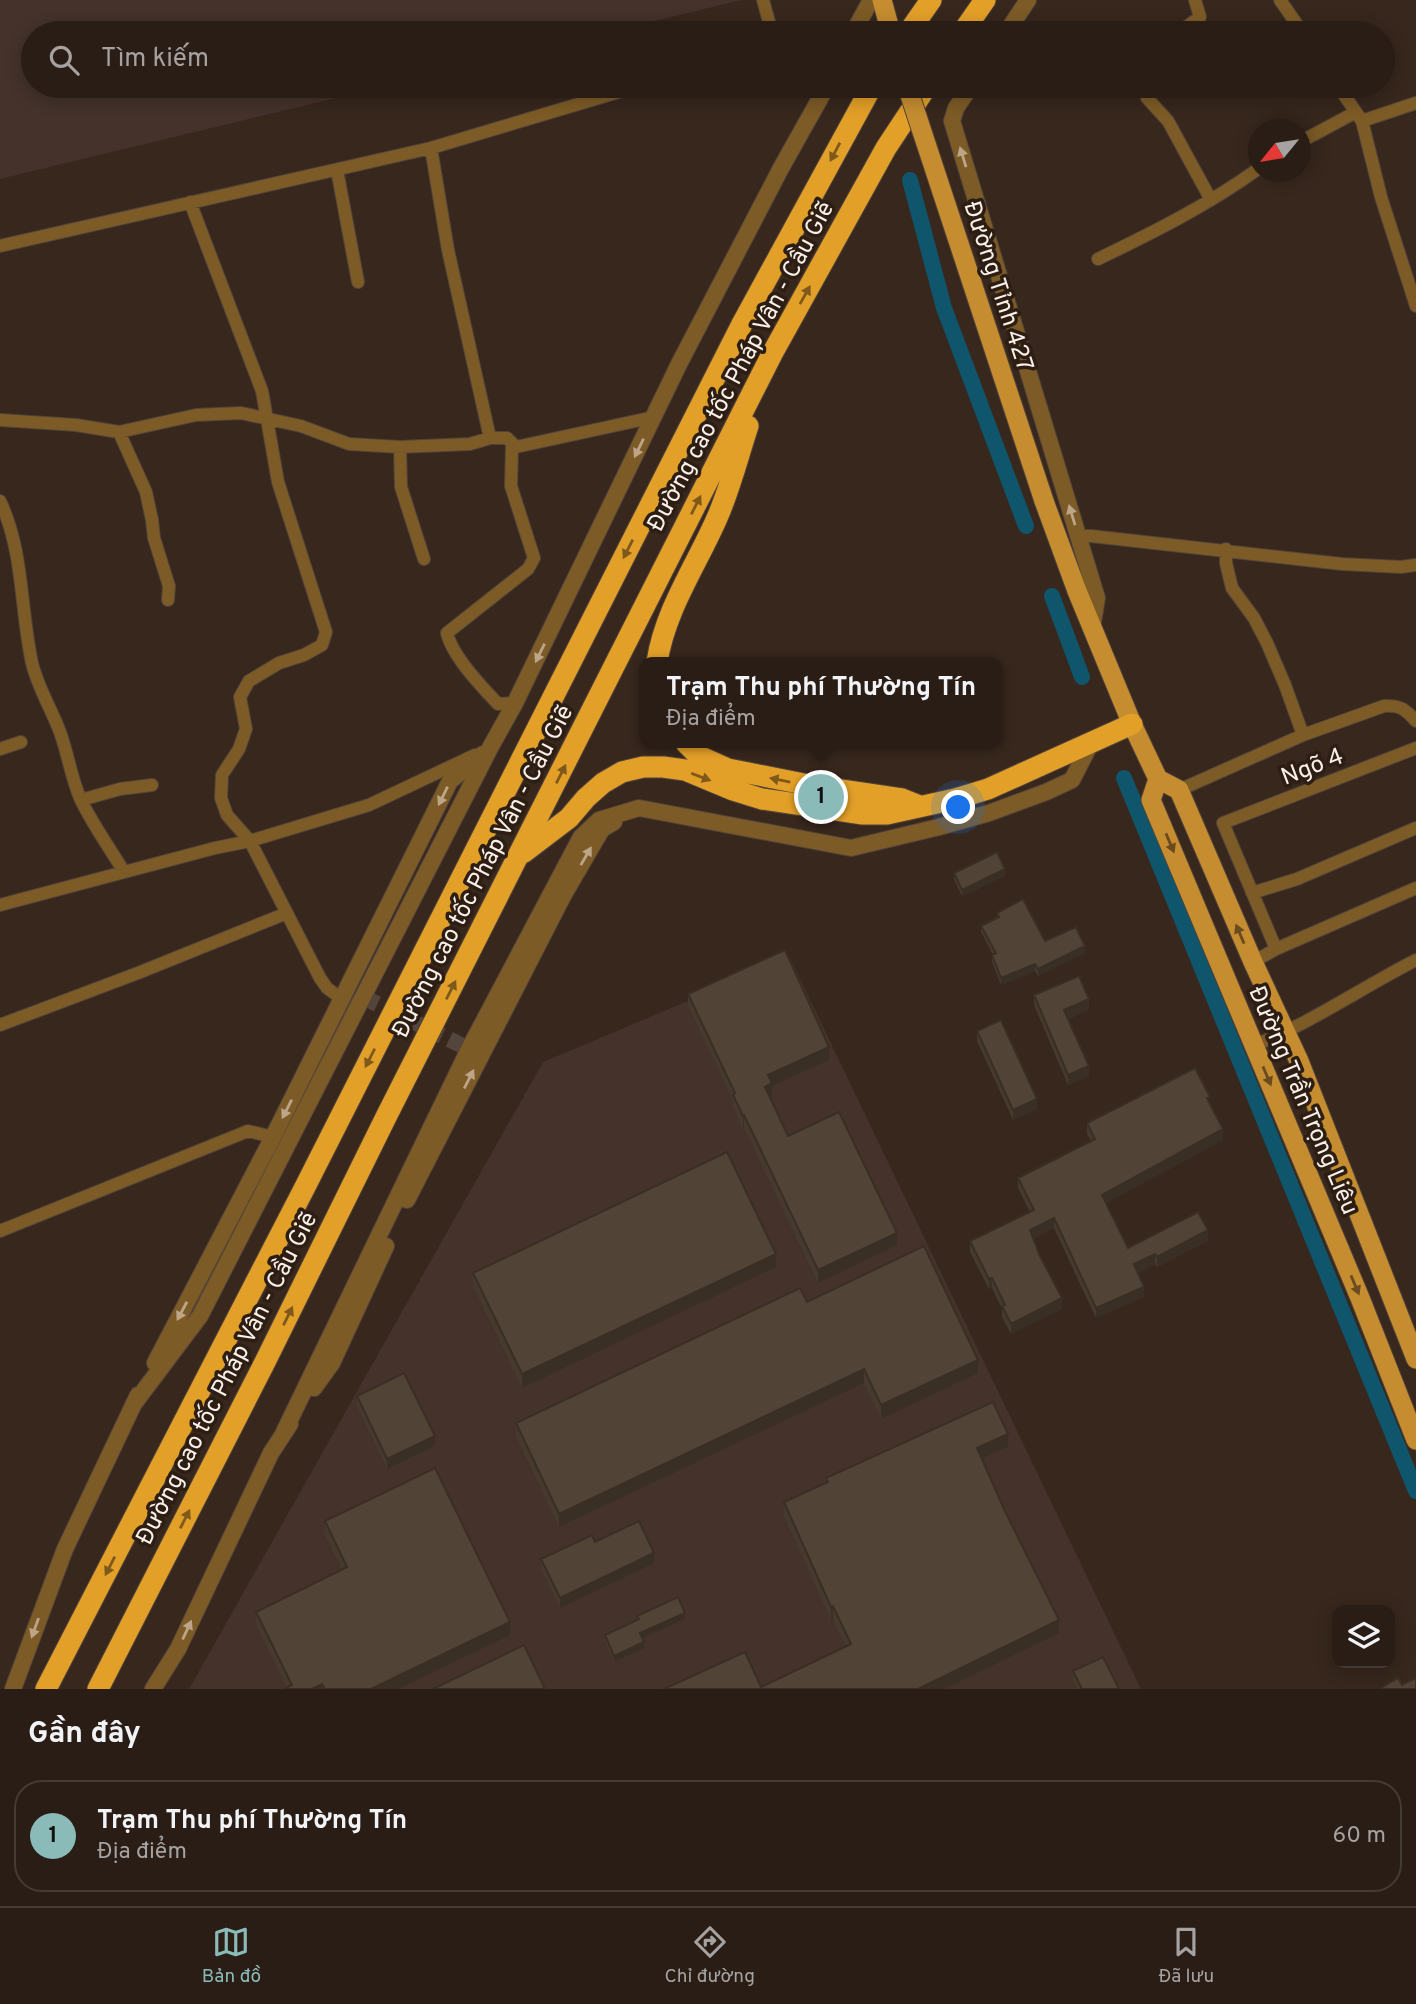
<!DOCTYPE html>
<html lang="vi">
<meta charset="utf-8">
<style>
:root{--surface:#291d16;--page:#352a23;--text:#f1f3f6;--muted:#a5a2a1;--line:#453b35;--accent:#8bbbb9}
body{margin:0;font-family:Overpass,sans-serif;background:var(--page);color:var(--text)}
.controls{position:absolute;right:21px;bottom:21px;display:grid;overflow:hidden;border-radius:14px;box-shadow:0 4px 18px #0003}
.controls button{width:63px;height:63px;display:grid;place-items:center;padding:0;border:0;border-bottom:2px solid var(--line);background:var(--surface);color:var(--text);font:35px sans-serif}
.compass{position:absolute;left:1248px;top:119px;width:63px;height:63px;border-radius:50%;background:var(--surface);box-shadow:0 4px 18px #0003;rotate:240deg}
.you{position:absolute;left:959px;top:808px;width:24px;height:24px;margin:-18px;border:5px solid #fff;border-radius:50%;background:#1a73e8;box-shadow:0 0 0 10px #1a73e833}
.badge{display:grid;place-items:center;width:46px;height:46px;border-radius:50%;background:var(--accent);color:#111;font-size:23px;font-weight:700}
.pin{position:absolute;translate:-50% -50%;border:4px solid #fff;box-shadow:0 2px 7px #0006}
.popup{position:absolute;left:639px;top:657px;width:364px;height:91px;box-sizing:border-box;display:grid;place-content:center;border-radius:14px;background:var(--surface);filter:drop-shadow(0 2px 5px #0005);font-size:23px;white-space:nowrap;color:var(--muted)}
.popup b{font-size:26px;color:var(--text)}
.popup::after{content:'';position:absolute;left:50%;top:100%;margin-left:-14px;border:14px solid transparent;border-top-color:var(--surface)}
.list{margin:0;padding:0;list-style:none}
h2{display:flex;justify-content:space-between;align-items:center;height:91px;margin:0;padding:0 28px;font-size:30px}
h2 small{font-size:23px;font-weight:400;color:var(--muted)}
.list li{display:grid;grid-template-columns:46px 1fr auto;gap:21px;align-items:center;box-sizing:border-box;height:112px;margin:0 14px 14px;padding:0 14px;border:2px solid var(--line);border-radius:28px}
.list b{display:block;font-size:26px;white-space:nowrap}
.list p{margin:0;font-size:23px;white-space:nowrap;color:var(--muted)}
.list em{font-size:23px;font-style:normal;color:var(--muted)}
.icon{flex:none;width:38px;height:38px;fill:none;stroke:currentColor;stroke-width:2;stroke-linecap:round;stroke-linejoin:round}
.map{position:relative;flex:none;width:1416px;height:1689px;overflow:hidden}
.search{position:absolute;background:var(--surface);box-shadow:0 4px 18px #0003;left:21px;right:21px;top:21px;height:77px;display:flex;align-items:center;gap:18px;box-sizing:border-box;padding:0 24px;border-radius:38px;color:var(--muted);font-size:26px}
.sheet{height:217px;background:var(--surface)}
nav{display:flex;justify-content:space-around;align-items:center;box-sizing:border-box;height:98px;border-top:2px solid var(--line);background:var(--surface);font-size:19px;color:var(--muted)}
nav a{display:grid;justify-items:center;gap:4px}
nav .on{color:var(--accent)}
.map>svg:first-child{display:block}
</style>
<div class="map">
<svg width="1416" height="1689" viewBox="0 0 1416 1689">
<rect width="100%" height="100%" fill="#37271d"/>
<path fill="#44322b" d="M0,0H742L604,33H33V86H386L0,179Z
M790,958L1141,1689H189L543,1062Z"/>
<g fill="none" stroke-linecap="round" stroke-linejoin="round">
<path stroke="#0f566c" stroke-width="16" d="M910,180L944,308L1026,526
M1052,596L1082,677
M1124,778L1416,1491"/>
<path stroke="#54453c" stroke-width="16" stroke-dasharray="16 8" stroke-linecap="butt" d="M363,997L469,1049"/>
<defs>
<path id="minor" d="M763,0L772,33
M1280,0L1303,33
M1178,33L1200,17L1195,0
M1338,86L1362,121L1381,197L1416,306
M1147,98L1168,121L1211,200
M1362,121L1416,103
M1300,142L1356,112
M431,148L448,250L490,438
M337,170L358,282
M190,202L262,391L278,482L326,632L322,645L304,655L279,663L249,681L240,697L246,729L239,749L222,775L221,798L227,815L250,841L320,978L327,988L343,1000
M0,246L431,148L639,86
M1098,259C1154,232 1208,205 1258,169
M0,420L76,425L119,432L196,415L241,413L301,426L349,444L400,447L470,444L490,438H507L516,447L654,417
M119,432L146,492L152,520L154,538L169,586L168,600
M512,444L511,486L534,558L528,569L447,633C452,656 482,687 498,704L515,703
M400,447L401,487L424,559
M0,501C24,552 20,608 32,663C38,688 51,708 60,732C68,754 71,777 80,798C92,824 110,848 124,872
M1079,541L1086,536H1091L1342,564L1401,567L1416,565
M1226,549V563L1232,588L1254,618L1267,643L1285,685L1303,735
M0,749L21,742
M1179,790L1303,735L1384,706C1400,705 1405,709 1416,721
M81,800L120,789L152,785
M1252,893L1297,879L1416,828
M0,905L215,848L250,841L369,805L475,755
M1276,949L1223,823L1416,748
M1253,962L1276,949L1416,888
M0,1025L138,973L287,913
M1252,1046C1310,1024 1361,988 1416,960
M0,1231L248,1131L273,1137"/>
<path id="tertiary" d="M853,33L871,0
M1006,33L1028,0
M971,86L956,108L952,121L1097,598L1092,628
M407,1200L563,896L602,829L614,822
M155,1363L273,1137L450,781L483,754
M314,1388L332,1363L386,1246
M133,1405L200,1316L490,748L515,703L679,364L781,168L827,86
M284,1432L469,1049L581,837L599,820L639,808L851,848L939,827L989,813L1046,792L1072,780L1092,741
M13,1689L65,1549L138,1395
M153,1689L178,1649L271,1453L290,1424"/>
<path id="primary" d="M882,0L891,33
M1044,501L1077,591L1132,724L1158,779L1179,790L1253,962L1299,1061L1416,1359
M1158,779L1151,800L1360,1298L1416,1440"/>
<path id="motorway" d="M908,33L931,0
M962,33L985,0
M657,662C665,610 696,566 717,518C730,489 738,456 748,426
M686,743L699,756L728,769L814,786L902,799L917,805
M523,853L569,818L586,798L603,783L622,772L643,767H663L685,770L733,790L762,799L863,814H887L955,799L988,789L1132,724
M46,1689L305,1187L742,324L872,86
M98,1689L265,1362L386,1117L772,354L886,148L927,86"/>
</defs>
<use href="#minor" stroke="#52433a" stroke-width="14"/>
<use href="#tertiary" stroke="#52433a" stroke-width="18"/>
<use href="#primary" stroke="#52433a" stroke-width="21"/>
<use href="#motorway" stroke="#52433a" stroke-width="23"/>
<use href="#minor" stroke="#7d5b26" stroke-width="12"/>
<use href="#tertiary" stroke="#7d5b26" stroke-width="16"/>
<use href="#primary" stroke="#c58d30" stroke-width="19"/>
<use href="#motorway" stroke="#e3a028" stroke-width="21"/>
<defs>
<path id="primary-bridge" d="M907,86L1044,501"/>
</defs>
<use href="#primary-bridge" stroke="#52433a" stroke-width="21" stroke-linecap="butt"/>
<use href="#primary-bridge" stroke="#c58d30" stroke-width="19"/>
</g>
<path fill="#463a2e" d="M954,873L1005,876L962,896L954,879Z
M997,913L1045,941L1085,953L1038,976L1035,971L1001,985L992,962V955H993L981,932V926L997,918Z
M688,994L829,1060L772,1086V1096L770,1097L788,1136L897,1245L818,1283L744,1128L743,1129L733,1107V1100L688,1006Z
M1034,995L1089,1009L1068,1019L1089,1076L1068,1085L1034,1005Z
M977,1031L1037,1109L1013,1120L977,1041Z
M1210,1103L1223,1140L1106,1203L1128,1248L1208,1241L1157,1267L1155,1264L1138,1273L1144,1297L1096,1318L1054,1228L1033,1239L1062,1309L1011,1334L1002,1317V1309L992,1288L989,1289L970,1252V1241L1030,1212L1018,1188V1178L1091,1141L1087,1134V1123Z
M776,1267L522,1388L473,1286V1273Z
M807,1302L978,1373L881,1419L864,1383L559,1527L516,1436V1423Z
M357,1396L435,1446L387,1469L357,1406Z
M1008,1447L982,1459L1059,1633L761,1687L846,1646L833,1620H831L784,1516V1502L826,1483V1478Z
M325,1521L510,1635L398,1689H284L287,1688L256,1625V1612L342,1569L325,1535Z
M595,1542L654,1563L560,1608L541,1569V1559Z
M637,1616L685,1619L642,1638L644,1648L614,1662L605,1641V1635L637,1620Z
M1073,1671L1119,1689H1077L1073,1681Z"/>
<path fill="#392f25" d="M1005,869V876L962,896V890Z
M1085,946V953L1038,976V969Z
M1035,964V971L1001,985V978Z
M1089,999V1009L1064,1020V1010Z
M829,1047V1060L772,1086V1096L765,1099V1087L768,1075Z
M1089,1066V1076L1068,1085V1075Z
M1037,1099V1109L1013,1120V1110Z
M744,1115V1128L743,1129V1116Z
M1223,1129V1140L1102,1205V1195Z
M1054,1218V1228L1030,1241V1230Z
M1208,1230V1241L1157,1267V1257Z
M897,1233V1245L818,1283V1270Z
M776,1254V1267L522,1388V1374Z
M1155,1254V1264L1134,1275V1264Z
M992,1278V1288L989,1289V1279Z
M1144,1287V1297L1096,1318V1308Z
M1062,1298V1309L1011,1334V1324Z
M978,1360V1373L881,1419V1405Z
M864,1369V1383L559,1527V1514Z
M1008,1434V1447L977,1461V1448Z
M435,1436V1446L387,1469V1459Z
M654,1553V1563L560,1608V1598Z
M833,1606V1620H831V1607Z
M685,1613V1619L640,1639V1633Z
M1059,1620V1633L944,1689H918Z
M510,1622V1635L398,1689H371Z
M644,1642V1648L614,1662V1656Z
M322,1684V1689H312Z"/>
<path fill="#514335" stroke="#392f25" stroke-width="2" d="M997,852L1005,869L962,890L954,873Z
M1023,899L1045,941L1076,927L1085,946L1038,969L1035,964L1001,978L992,955L996,953L981,926L999,917L997,913Z
M785,950L829,1047L768,1075L772,1083L765,1087L788,1136L839,1112L897,1233L818,1270L744,1115L743,1116L733,1095L735,1093L688,994Z
M1079,976L1089,999L1064,1010L1089,1066L1068,1075L1034,995Z
M1001,1020L1037,1099L1013,1110L977,1031Z
M1195,1068L1210,1097L1207,1098L1223,1129L1102,1195L1128,1248L1198,1212L1208,1230L1157,1257L1155,1254L1134,1264L1144,1287L1096,1308L1054,1218L1030,1230L1040,1256L1062,1298L1011,1324L1002,1306L1005,1305L992,1278L989,1279L970,1241L1034,1210L1018,1178L1095,1139L1087,1123Z
M727,1152L776,1254L522,1374L473,1273Z
M924,1246L978,1360L881,1405L864,1369L559,1514L516,1423L800,1288L807,1302Z
M404,1373L435,1436L387,1459L357,1396Z
M993,1402L1008,1434L977,1448L1004,1509L1059,1620L918,1689H664L745,1652L761,1687L851,1644L833,1606L831,1607L784,1502L828,1482L826,1478Z
M435,1468L510,1622L371,1689H325L322,1684L312,1689H284L292,1685L256,1612L347,1567L325,1521Z
M639,1521L654,1553L560,1598L541,1559L592,1535L595,1542Z
M678,1597L685,1613L640,1633L644,1642L614,1656L605,1635L639,1619L637,1616Z
M524,1645L545,1689H433Z
M1103,1657L1119,1689H1082L1073,1671Z
M1398,1678L1402,1685L1416,1678V1689H1382L1381,1688Z"/>
<defs><path id="oneway-solid" d="M-6-.8H1V-3.2L6.5 0L1 3.2V.8H-6Z" transform="scale(1.75)"/></defs>
<g fill="#7f581c">
<use href="#oneway-solid" transform="translate(835 152) rotate(118)"/>
<use href="#oneway-solid" transform="translate(805 295) rotate(-61)"/>
<use href="#oneway-solid" transform="translate(696 505) rotate(-63)"/>
<use href="#oneway-solid" transform="translate(628 549) rotate(117)"/>
<use href="#oneway-solid" transform="translate(561 774) rotate(-63)"/>
<use href="#oneway-solid" transform="translate(701 777) rotate(21)"/>
<use href="#oneway-solid" transform="translate(780 780) rotate(-169)"/>
<use href="#oneway-solid" transform="translate(451 990) rotate(-63)"/>
<use href="#oneway-solid" transform="translate(370 1058) rotate(117)"/>
<use href="#oneway-solid" transform="translate(288 1316) rotate(-64)"/>
<use href="#oneway-solid" transform="translate(185 1519) rotate(-63)"/>
<use href="#oneway-solid" transform="translate(110 1566) rotate(117)"/>
</g>
<g fill="#bca588">
<use href="#oneway-solid" transform="translate(963 157) rotate(-107)"/>
<use href="#oneway-solid" transform="translate(639 448) rotate(116)"/>
<use href="#oneway-solid" transform="translate(1072 515) rotate(-107)"/>
<use href="#oneway-solid" transform="translate(540 653) rotate(116)"/>
<use href="#oneway-solid" transform="translate(443 796) rotate(116)"/>
<use href="#oneway-solid" transform="translate(586 856) rotate(-60)"/>
<use href="#oneway-solid" transform="translate(469 1079) rotate(-63)"/>
<use href="#oneway-solid" transform="translate(287 1109) rotate(117)"/>
<use href="#oneway-solid" transform="translate(182 1311) rotate(118)"/>
<use href="#oneway-solid" transform="translate(35 1628) rotate(110)"/>
<use href="#oneway-solid" transform="translate(187 1630) rotate(-65)"/>
</g>
<g fill="#6a4a1f">
<use href="#oneway-solid" transform="translate(1170 843) rotate(67)"/>
<use href="#oneway-solid" transform="translate(1240 934) rotate(-113)"/>
<use href="#oneway-solid" transform="translate(1267 1076) rotate(67)"/>
<use href="#oneway-solid" transform="translate(1355 1285) rotate(67)"/>
</g>
<g text-anchor="middle" stroke-width="7" stroke-linejoin="round" paint-order="stroke">
<g font-size="24" fill="#faefe9" stroke="#2d1e13">
<text transform="translate(999 286) rotate(72)" y="8">Đường Tỉnh 427</text>
<text transform="translate(740 366) rotate(-62)" y="8">Đường cao tốc Pháp Vân - Cầu Giẽ</text>
<text transform="translate(1312 766) rotate(-21)" y="8">Ngõ 4</text>
<text transform="translate(482 871) rotate(-63)" y="8">Đường cao tốc Pháp Vân - Cầu Giẽ</text>
<text transform="translate(1304 1100) rotate(67)" y="8">Đường Trần Trọng Liêu</text>
<text transform="translate(226 1378) rotate(-63)" y="8">Đường cao tốc Pháp Vân - Cầu Giẽ</text>
</g>
</g>
</svg>
<div class="controls">
<button><svg class="icon" aria-label="layers" viewBox="0 0 24 24"><path d="M12 4l9 5-9 5-9-5zM3 14l9 5 9-5"/></svg></button>
</div>
<svg class="compass" viewBox="-18 -18 36 36"><path d="M0-13l5 13h-10z" fill="#e53935"/><path d="M0 13l5-13h-10z" fill="#a5a2a1"/></svg>
<div class="you"></div>
<div class="pin badge" style="left:821px;top:797px">1</div>
<div class="popup"><b>Trạm Thu phí Thường Tín</b>Địa điểm</div>
<div class="search"><svg class="icon" aria-label="search" viewBox="0 0 24 24"><circle cx="10" cy="10" r="6"/><path d="M15 15l6 6"/></svg>Tìm kiếm</div>
</div>
<section class="sheet">
<h2>Gần đây<small></small></h2>
<ul class="list">
<li><span class="badge">1</span><div><b>Trạm Thu phí Thường Tín</b><p>Địa điểm</p></div><em>60 m</em></li>
</ul>
</section>
<nav>
<a class="on"><svg class="icon" aria-label="map" viewBox="0 0 24 24"><path d="M3 6l6-2 6 2 6-2v14l-6 2-6-2-6 2zM9 4v14M15 6v14"/></svg>Bản đồ</a>
<a><svg class="icon" aria-label="directions" viewBox="0 0 24 24"><path d="M12 3l9 9-9 9-9-9zM9 14v-3h6M13 9l2 2-2 2"/></svg>Chỉ đường</a>
<a><svg class="icon" aria-label="saved" viewBox="0 0 24 24"><path d="M7 4h10v16l-5-4-5 4z"/></svg>Đã lưu</a>
</nav>
